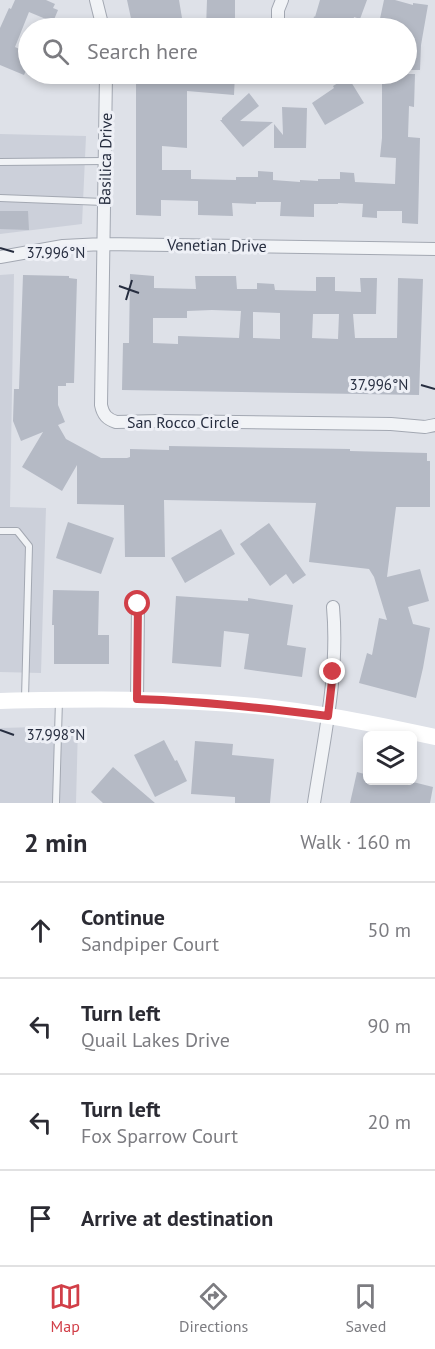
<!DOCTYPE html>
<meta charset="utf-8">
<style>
:root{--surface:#fff;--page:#f2f2f3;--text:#2b2b33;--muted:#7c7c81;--line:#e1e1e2;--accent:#d13f48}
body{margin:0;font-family:"PT Sans",sans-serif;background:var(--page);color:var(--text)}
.controls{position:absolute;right:18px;bottom:18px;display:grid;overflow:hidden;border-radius:9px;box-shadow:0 3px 9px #0003}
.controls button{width:54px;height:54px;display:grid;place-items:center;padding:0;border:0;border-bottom:2px solid var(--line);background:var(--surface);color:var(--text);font:30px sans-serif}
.stop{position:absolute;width:18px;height:18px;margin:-14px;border:4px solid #d13f48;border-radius:50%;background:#fff}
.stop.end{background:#d13f48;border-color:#fff;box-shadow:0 2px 6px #0008}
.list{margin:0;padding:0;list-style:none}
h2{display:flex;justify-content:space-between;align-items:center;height:78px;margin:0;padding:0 24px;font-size:26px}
h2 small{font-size:20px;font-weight:400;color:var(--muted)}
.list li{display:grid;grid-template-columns:39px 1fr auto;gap:18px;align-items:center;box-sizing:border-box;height:96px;padding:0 24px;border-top:2px solid var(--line)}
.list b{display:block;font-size:22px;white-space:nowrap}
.list p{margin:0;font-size:20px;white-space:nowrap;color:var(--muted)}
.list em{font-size:20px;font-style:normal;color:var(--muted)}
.icon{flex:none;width:33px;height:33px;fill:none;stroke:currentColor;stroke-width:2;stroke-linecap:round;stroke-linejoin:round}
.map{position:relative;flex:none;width:435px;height:803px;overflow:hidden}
.search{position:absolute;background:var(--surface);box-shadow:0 3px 9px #0003;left:18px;right:18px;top:18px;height:66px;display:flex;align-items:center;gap:15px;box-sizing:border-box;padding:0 21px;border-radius:33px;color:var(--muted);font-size:22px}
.sheet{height:462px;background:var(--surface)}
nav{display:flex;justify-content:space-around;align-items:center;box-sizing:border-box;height:84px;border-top:2px solid var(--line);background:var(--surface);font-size:16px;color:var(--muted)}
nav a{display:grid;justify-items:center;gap:3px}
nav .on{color:var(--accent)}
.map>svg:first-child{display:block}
</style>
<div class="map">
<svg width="435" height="803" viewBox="0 0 435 803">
<rect width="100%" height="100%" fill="#dee1e8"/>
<path fill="#ccd0da" d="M0,134L86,136L82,224L0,234Z
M14,274L10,507L46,508L41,673L0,672V275Z
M78,726L76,803H0V728Z"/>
<path fill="#b5bac5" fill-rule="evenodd" d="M15,0H46L55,4L53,8L58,10L53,22L29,12L15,47L28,53V66L24,75L0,65V28L9,8L11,9Z
M127,0H179L182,18L142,25L140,21L132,23Z
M207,0H235V28H206Z
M320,0H367L360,19L354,17L352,28H312L314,16L315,17Z
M384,0H395L413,5V3L428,5L421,45L420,70H406V28H378Z
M146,74L207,75V74H235L234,95L187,91V148L162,146V170H191V179L236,180V177H258V171L273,172V180L300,182V180L318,181V179H340V172L354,173L355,182L395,184L396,158L380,157L382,138V74H415L414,107L409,106L408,137L420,138L418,224L402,223V211H377V218L362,217L363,204L338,203V204H314V217L280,216L281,202H256V204L232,203L233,216L198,215V201L161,200V216L136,215V75H146Z
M348,77L364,103L325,125L312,103L334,88L333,86Z
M249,93L259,106L240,121L273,122L243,147L220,120H222V118Z
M282,107L307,108L306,148H274V124L283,135Z
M0,211H28L29,230L0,229Z
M130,274L154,276V288L196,289L195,276H236L237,289H257V283L274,284L275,290L316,291V277H335V291L361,292L360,278H377L376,314H353L355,338H397L398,278L423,279L419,395L122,390L123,343H129ZM212,310L241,311L239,338L178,336V344L153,343V318H187V311ZM253,312L280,313V339L253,338ZM313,314H339L338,339L312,338Z
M23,275L69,276V278L77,279L74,383H66V386H58V405L65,422L58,425L66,439L101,458H127L130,457V449L169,450V446L350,449V451L427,453V461H430V507H396L387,577L420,569L429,601L408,607L413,624L430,628L423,668L416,698L359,683L367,653L372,655L379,618L387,620L374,577L369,569L309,562L316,503L164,500L165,557H125L124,505L77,504V465L62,491L22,467L43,432L21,441L13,421L14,389H19Z
M68,522L114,538L101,574L56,558Z
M269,523L306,575L293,584L286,574L270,586L240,544Z
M221,529L235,554L185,583L171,558Z
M53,590L99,591L98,635H109V664H54V625H52Z
M176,596L248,601V598L293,605L287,645L306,648L302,677L244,669L249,634L224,631L221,667L172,663Z
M164,740L175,761L177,760L187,781L155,797L134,755Z
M195,741L233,744L232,755L274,759L270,803H235V797L191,794Z
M113,767L155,803H103L91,792Z
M357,772L368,775V780H405L433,787L430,803H350Z"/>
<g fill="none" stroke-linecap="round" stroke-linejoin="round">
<defs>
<path id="service" d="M0,162L104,161
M0,198L104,202
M0,531H17L29,546L25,698
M56,803L59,700"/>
<path id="minor" d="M96,0L103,28
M278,28V10L282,0
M106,74L101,405C103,415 107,419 116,422L160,421L391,424L425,427L435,425
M0,257L63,246L103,244L435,249
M137,699L138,604
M314,803C324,738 339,673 333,607"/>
</defs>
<use href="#service" stroke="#a3a8b2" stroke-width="8"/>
<use href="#minor" stroke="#a3a8b2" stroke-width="14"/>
<use href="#service" stroke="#f1f3f6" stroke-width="6"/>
<use href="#minor" stroke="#f1f3f6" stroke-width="12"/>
<path stroke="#fff" stroke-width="16" d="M0,701C85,699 170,698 255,706C316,712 375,724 435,737"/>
</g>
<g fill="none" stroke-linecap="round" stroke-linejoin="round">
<path stroke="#d13f48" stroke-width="8" d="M138,604L137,699C202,701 264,708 328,716L333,672"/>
</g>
<path fill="none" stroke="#272e40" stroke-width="2" d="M0,248L14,252M119,286L139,293M126,300L132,280M421,385L435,389M0,730L14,735"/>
<g text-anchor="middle" stroke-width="6" stroke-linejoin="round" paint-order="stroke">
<g font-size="16" fill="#272e40" stroke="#eef0f6">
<text transform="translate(105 159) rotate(-89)" y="6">Basilica Drive</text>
<text transform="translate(217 245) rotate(1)" y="6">Venetian Drive</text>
<text x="183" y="428">San Rocco Circle</text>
</g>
</g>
<g font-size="15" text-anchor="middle" fill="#272e40" stroke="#eef0f6" stroke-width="6" stroke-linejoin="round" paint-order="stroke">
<text x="56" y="258">37.996°N</text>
<text x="379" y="390">37.996°N</text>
<text x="56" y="740">37.998°N</text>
</g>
</svg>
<div class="controls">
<button><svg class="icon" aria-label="layers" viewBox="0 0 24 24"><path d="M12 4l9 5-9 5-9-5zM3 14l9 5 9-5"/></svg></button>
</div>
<div class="stop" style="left:138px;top:604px"></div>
<div class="stop end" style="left:333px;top:672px"></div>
<div class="search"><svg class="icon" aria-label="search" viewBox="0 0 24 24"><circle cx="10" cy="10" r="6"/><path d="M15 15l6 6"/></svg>Search here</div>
</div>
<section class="sheet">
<h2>2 min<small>Walk · 160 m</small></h2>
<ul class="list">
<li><svg class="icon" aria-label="ahead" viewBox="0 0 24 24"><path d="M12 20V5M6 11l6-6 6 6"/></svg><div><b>Continue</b><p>Sandpiper Court</p></div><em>50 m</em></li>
<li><svg class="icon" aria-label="left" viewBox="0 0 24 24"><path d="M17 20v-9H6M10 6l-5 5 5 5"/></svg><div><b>Turn left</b><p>Quail Lakes Drive</p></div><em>90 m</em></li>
<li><svg class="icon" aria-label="left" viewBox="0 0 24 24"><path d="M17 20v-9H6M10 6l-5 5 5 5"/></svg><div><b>Turn left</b><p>Fox Sparrow Court</p></div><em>20 m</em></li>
<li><svg class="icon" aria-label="arrive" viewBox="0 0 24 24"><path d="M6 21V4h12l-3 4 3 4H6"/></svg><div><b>Arrive at destination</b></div></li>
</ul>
</section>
<nav>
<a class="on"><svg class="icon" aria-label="map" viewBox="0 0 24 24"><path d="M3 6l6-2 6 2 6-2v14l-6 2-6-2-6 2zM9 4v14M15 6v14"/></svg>Map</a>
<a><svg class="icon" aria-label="directions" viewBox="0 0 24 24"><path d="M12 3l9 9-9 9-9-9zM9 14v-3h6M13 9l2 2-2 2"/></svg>Directions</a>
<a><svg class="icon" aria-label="saved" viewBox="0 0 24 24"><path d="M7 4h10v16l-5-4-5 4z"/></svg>Saved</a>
</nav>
